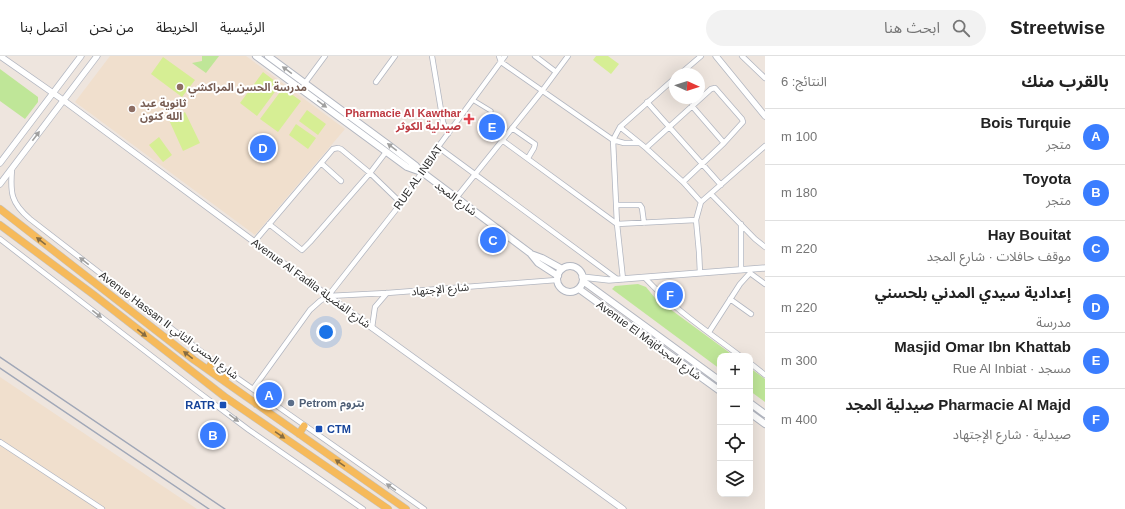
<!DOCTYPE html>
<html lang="ar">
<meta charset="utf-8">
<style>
:root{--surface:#fff;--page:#f2f2f2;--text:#222;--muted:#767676;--line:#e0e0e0;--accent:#3a7dff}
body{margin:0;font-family:Arial,"Noto Sans Arabic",sans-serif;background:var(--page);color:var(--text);direction:rtl}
.controls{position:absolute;right:12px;bottom:12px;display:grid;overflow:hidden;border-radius:8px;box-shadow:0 4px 16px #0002}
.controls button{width:36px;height:36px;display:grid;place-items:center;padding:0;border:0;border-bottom:1px solid var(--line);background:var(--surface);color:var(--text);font:20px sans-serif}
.compass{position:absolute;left:669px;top:12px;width:36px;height:36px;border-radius:50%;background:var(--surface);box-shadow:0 4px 16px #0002;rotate:93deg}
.you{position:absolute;left:326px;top:276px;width:14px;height:14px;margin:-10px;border:3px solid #fff;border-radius:50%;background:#1a73e8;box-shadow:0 0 0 6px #1a73e833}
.badge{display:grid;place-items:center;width:26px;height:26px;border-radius:50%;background:var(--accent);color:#fff;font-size:13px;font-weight:700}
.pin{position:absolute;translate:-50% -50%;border:2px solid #fff;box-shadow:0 1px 4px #0006}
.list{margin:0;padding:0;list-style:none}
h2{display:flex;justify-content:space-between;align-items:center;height:52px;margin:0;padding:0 16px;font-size:17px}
h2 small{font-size:13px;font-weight:400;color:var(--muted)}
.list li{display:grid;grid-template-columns:26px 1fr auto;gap:12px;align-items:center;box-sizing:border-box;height:56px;padding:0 16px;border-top:1px solid var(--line)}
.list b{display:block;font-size:15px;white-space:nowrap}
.list p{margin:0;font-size:13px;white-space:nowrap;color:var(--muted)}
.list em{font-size:13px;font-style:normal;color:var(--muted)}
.icon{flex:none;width:22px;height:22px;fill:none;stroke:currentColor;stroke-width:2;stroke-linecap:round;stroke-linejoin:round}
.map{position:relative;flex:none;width:765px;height:453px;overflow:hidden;direction:ltr}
header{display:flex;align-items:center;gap:24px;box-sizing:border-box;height:56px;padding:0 20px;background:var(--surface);border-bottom:1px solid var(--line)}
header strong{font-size:19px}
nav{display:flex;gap:22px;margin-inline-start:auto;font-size:14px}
.search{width:280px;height:36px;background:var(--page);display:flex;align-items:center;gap:10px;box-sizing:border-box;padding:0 14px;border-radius:22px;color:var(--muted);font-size:15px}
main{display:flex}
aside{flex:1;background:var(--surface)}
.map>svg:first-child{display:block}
</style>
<header>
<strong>Streetwise</strong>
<div class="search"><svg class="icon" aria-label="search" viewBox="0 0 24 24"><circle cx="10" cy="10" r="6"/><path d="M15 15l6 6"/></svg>ابحث هنا</div>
<nav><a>الرئيسية</a><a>الخريطة</a><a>من نحن</a><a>اتصل بنا</a></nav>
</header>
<main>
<aside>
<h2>بالقرب منك<small>النتائج: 6</small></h2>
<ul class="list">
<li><span class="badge">A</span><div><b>Bois Turquie</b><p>متجر</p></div><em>100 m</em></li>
<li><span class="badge">B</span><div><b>Toyota</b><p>متجر</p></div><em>180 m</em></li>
<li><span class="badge">C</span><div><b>Hay Bouitat</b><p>موقف حافلات · شارع المجد</p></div><em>220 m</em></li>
<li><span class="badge">D</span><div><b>إعدادية سيدي المدني بلحسني</b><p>مدرسة</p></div><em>220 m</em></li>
<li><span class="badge">E</span><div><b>Masjid Omar Ibn Khattab</b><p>مسجد · Rue Al Inbiat</p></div><em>300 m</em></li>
<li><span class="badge">F</span><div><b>Pharmacie Al Majd صيدلية المجد</b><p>صيدلية · شارع الإجتهاد</p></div><em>400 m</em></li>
</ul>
</aside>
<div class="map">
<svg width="765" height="453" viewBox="0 0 765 453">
<rect width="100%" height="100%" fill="#eee5de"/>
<path fill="#f0dfcd" d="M110,0H246L345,73L255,179L75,46Z
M0,321L197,453H0Z"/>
<path fill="#bfe698" d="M202,0H219L206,17L192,7L202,5Z
M0,13L38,41V46L25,63L0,45Z
M638,228L646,231L655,242L734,300H720V313L612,233L615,230Z
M750,312L765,323V346L750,335Z"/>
<path fill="#d6ee94" d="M596,0H608L619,8L611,18L593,4Z
M163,1L195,24L182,41L151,18Z
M263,16L280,29L257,60L240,47Z
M283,32L301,45L278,76L260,63Z
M307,54L326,68L318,79L299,65Z
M185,56L200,87L183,95L169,64Z
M296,68L316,82L308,93L289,79Z
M159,81L172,99L163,106L149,89Z"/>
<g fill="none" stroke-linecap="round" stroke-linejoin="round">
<defs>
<path id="pedestrian" d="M473,44L491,55"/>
<path id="minor" d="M432,0L443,66L448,78
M499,0L501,6L613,84L624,87H638
M535,0L556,16
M742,0L765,22
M680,18L701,0
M376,26L395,0
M305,27L325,0
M647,46L721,129
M692,50L724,87
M620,71L646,92L683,126L701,146
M512,72L535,88L534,92L528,102
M502,84L617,168L696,164
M438,91L617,223
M646,92L711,33L715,32L742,63L743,66L724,87L683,126
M321,107L341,125
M12,113C10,137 11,147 30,163L220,310L424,453
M711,138L755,183L765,191
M456,142L542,35L568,0
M616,149H640L642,152L644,167
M269,168L302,194L310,186L370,117L386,96
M741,168V214
M0,183L193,332L249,374L363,453
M254,186L333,93L338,92L341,93L370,117L401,147
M750,215V217L765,228
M700,217L699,196L696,164L701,146L765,90
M645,222C673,252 707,275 740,300
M623,223L617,168L613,84L620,71L675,22
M328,240L406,141L438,91L505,0
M730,243L751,258
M372,272L375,251L387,237
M709,276L740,228L750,217
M750,307L765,319
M253,333L310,254L320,245L328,240L387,237L557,224
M0,386L102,453"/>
<path id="tertiary" d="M0,0L63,44L295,216L623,453
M716,0L765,60
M0,107L81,0
M0,128L97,0
M582,221L609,224L765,212"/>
<path id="secondary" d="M256,0L407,111L421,116
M268,0L390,90L416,110L422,116L530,197L538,207L558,220
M531,198L542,202L562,213
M557 223a13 13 0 1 1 26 0a13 13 0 1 1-26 0Z
M583,225L720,325
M579,233L720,335
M750,347L765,358
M750,357L765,368"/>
<path id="primary" d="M0,153L194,304L406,453
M0,169L94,239L225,341L388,453
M208,313L213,305
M224,324L229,317
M256,348L262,340
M299,378L304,370"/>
</defs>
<use href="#pedestrian" stroke="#b2b6c0" stroke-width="5"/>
<use href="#minor" stroke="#b2b6c0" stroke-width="6"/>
<use href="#tertiary" stroke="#b2b6c0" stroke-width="7"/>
<use href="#secondary" stroke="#b2b6c0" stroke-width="8"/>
<use href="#primary" stroke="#c4c4c4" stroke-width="8"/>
<use href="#pedestrian" stroke="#fff" stroke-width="3.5"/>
<use href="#minor" stroke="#fff" stroke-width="4.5"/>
<use href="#tertiary" stroke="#fff" stroke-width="5.5"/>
<use href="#secondary" stroke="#fff" stroke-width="6"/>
<use href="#primary" stroke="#f6ba5b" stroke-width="7"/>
<path stroke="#a0a7b7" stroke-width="1.5" d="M0,301L225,453
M0,312L209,453"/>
</g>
<defs><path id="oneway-solid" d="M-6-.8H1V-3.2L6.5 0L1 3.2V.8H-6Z"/></defs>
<g fill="#a0a0a0">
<use href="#oneway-solid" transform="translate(287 14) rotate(-144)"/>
<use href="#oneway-solid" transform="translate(322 48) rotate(36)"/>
<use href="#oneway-solid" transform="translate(36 80) rotate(-53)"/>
<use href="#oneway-solid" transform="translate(392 91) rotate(-143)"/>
<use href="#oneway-solid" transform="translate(84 205) rotate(-142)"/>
<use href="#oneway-solid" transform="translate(97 258) rotate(38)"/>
<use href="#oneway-solid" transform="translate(234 362) rotate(37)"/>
<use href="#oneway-solid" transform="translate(391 431) rotate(-145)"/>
</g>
<g fill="#876c41">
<use href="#oneway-solid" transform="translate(41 185) rotate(-142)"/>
<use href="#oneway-solid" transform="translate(142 277) rotate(38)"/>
<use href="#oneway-solid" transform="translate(188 299) rotate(-142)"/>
<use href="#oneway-solid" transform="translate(280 379) rotate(34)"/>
<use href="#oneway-solid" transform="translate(340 407) rotate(-145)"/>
</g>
<g fill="#8d6e63" stroke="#fff" stroke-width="1.5">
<circle cx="180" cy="31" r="4"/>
<circle cx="132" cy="53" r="4"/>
</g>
<path fill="#e0444e" stroke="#fff" stroke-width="1.5" d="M467 57h4v4h4v4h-4v4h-4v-4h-4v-4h4z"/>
<circle fill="#5c6f8a" stroke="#fff" stroke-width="1.5" cx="291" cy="347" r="4"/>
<g fill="#1a4fb4" stroke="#fff" stroke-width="1.5">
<rect x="219" y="345" width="8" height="8" rx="2"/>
<rect x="315" y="369" width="8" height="8" rx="2"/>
</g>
<g text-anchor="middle" stroke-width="4" stroke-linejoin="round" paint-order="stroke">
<g font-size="11" font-weight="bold" fill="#785e54" stroke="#fff" text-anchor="start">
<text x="188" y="35">مدرسة الحسن المراكشي</text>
<text x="140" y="51">ثانوية عبد<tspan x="140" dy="13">الله كنون</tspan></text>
</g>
<g font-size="11" font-weight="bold" fill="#be3a42" stroke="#fff" text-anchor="end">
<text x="461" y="61">Pharmacie Al Kawthar<tspan x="461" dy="13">صيدلية الكوثر</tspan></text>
</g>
<g font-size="11" fill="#2c2c2c" stroke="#fff">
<text transform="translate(418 121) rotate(-55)" y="4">RUE AL INBIAT</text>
<text transform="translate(456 142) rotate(37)" y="4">شارع المجد</text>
<text transform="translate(311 227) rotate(36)" y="4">Avenue Al Fadila شارع الفضيلة</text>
<text transform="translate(440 233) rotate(-5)" y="4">شارع الإجتهاد</text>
<text transform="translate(169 269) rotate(37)" y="4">Avenue Hassan II شارع الحسن الثاني</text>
<text transform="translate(649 284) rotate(36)" y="4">Avenue El Majdشارع المجد</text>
</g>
<g font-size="11" font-weight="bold" fill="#4e5e75" stroke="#fff" text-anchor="start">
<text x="299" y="351">Petrom بتروم</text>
</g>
<g font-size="11" font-weight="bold" fill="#164399" stroke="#fff" text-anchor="end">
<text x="215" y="353">RATR</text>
<text x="327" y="377" text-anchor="start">CTM</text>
</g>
</g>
</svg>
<div class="controls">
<button>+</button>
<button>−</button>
<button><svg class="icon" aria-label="locate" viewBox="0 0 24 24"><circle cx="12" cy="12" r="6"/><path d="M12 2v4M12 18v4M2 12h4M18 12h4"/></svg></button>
<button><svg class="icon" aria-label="layers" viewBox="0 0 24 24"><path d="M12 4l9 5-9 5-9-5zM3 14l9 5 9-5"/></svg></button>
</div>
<svg class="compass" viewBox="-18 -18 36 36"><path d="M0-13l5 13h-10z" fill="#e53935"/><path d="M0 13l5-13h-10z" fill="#767676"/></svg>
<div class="you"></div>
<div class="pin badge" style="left:269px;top:339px">A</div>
<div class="pin badge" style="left:213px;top:379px">B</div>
<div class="pin badge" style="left:493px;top:184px">C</div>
<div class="pin badge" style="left:263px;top:92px">D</div>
<div class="pin badge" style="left:492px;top:71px">E</div>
<div class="pin badge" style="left:670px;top:239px">F</div>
</div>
</main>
